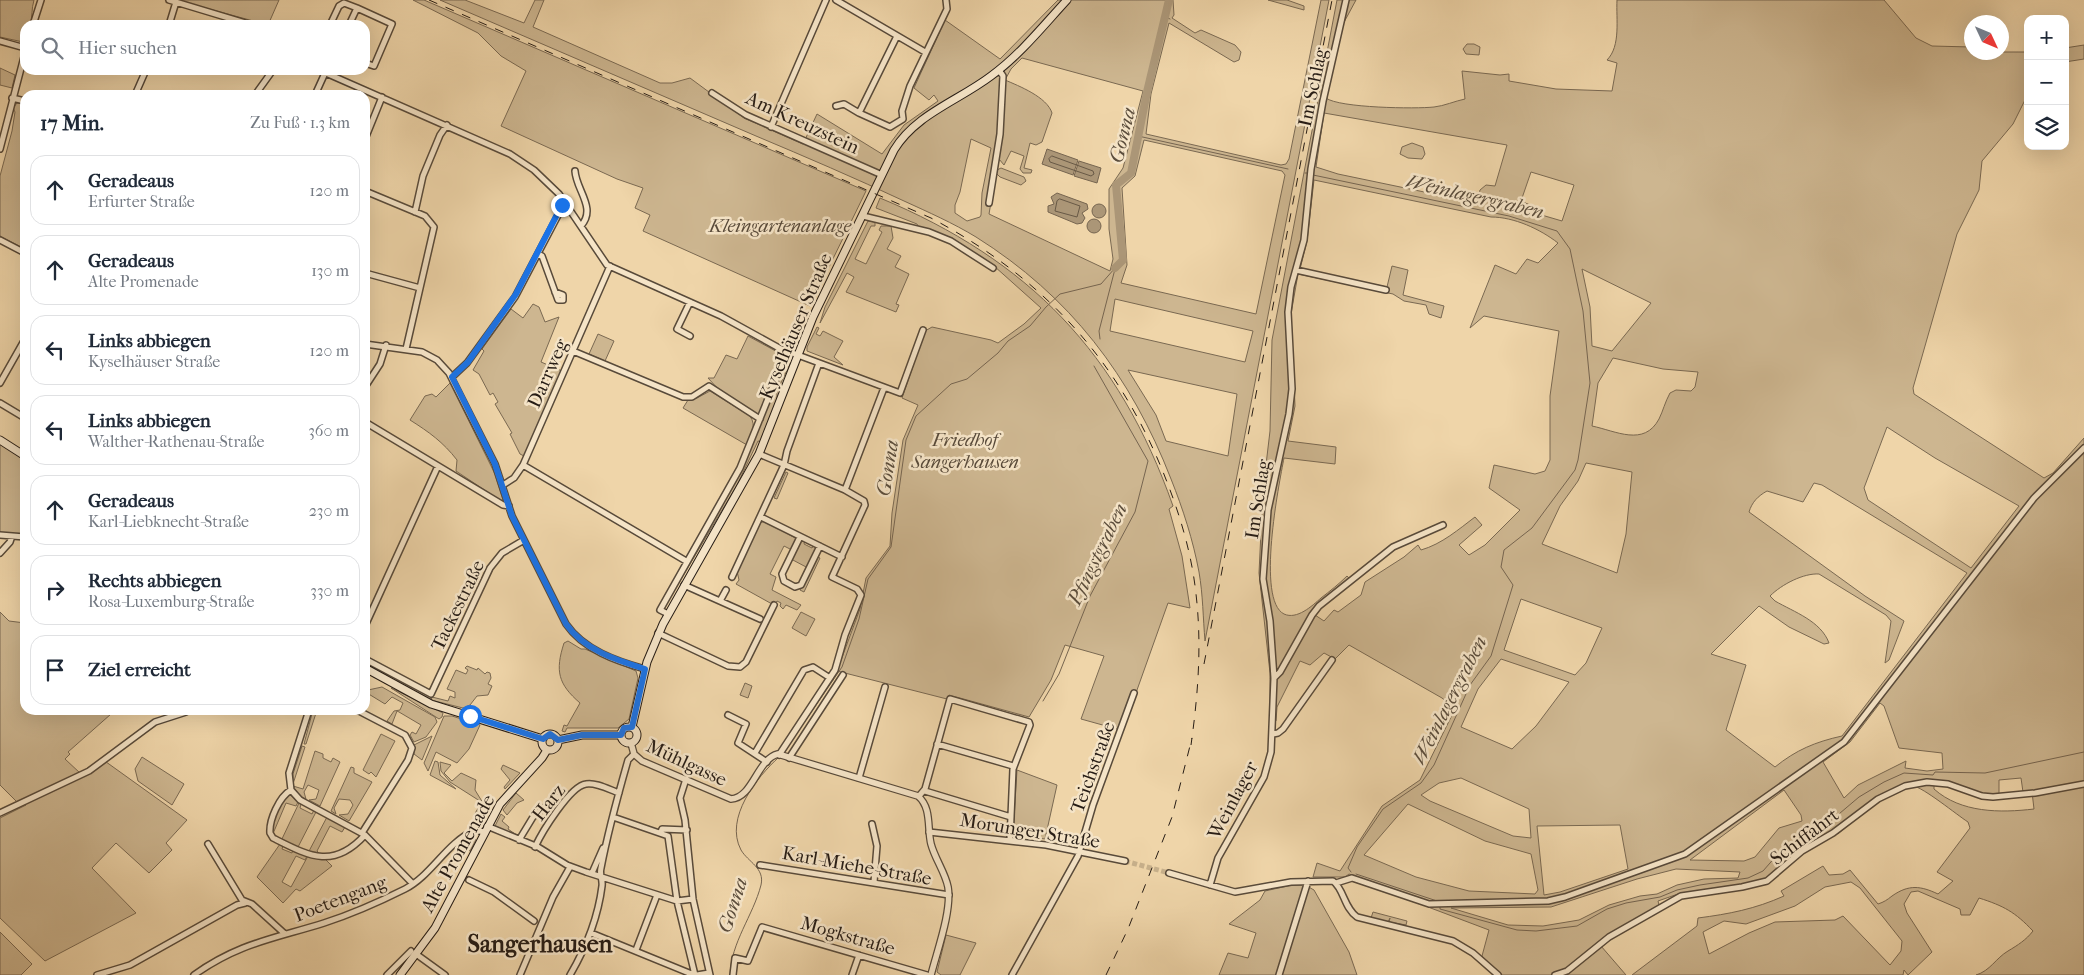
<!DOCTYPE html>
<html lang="de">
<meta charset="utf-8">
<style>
:root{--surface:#fff;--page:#f6f6f7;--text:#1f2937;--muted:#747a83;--line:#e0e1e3}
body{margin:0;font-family:"IM FELL French Canon",serif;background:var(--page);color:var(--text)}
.controls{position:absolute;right:15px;top:15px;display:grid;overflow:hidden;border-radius:10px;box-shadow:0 5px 20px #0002}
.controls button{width:45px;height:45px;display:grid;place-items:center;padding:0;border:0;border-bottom:1px solid var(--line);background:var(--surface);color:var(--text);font:25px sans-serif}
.compass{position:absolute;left:1964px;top:15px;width:45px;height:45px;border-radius:50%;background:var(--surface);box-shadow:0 5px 20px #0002;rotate:134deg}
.stop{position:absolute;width:15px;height:15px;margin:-11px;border:4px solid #1a73e8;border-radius:50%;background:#fff}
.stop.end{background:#1a73e8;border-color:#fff;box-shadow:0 1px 5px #0008}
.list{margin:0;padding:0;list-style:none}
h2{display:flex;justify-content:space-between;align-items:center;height:65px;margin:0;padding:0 20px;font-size:21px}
h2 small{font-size:16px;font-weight:400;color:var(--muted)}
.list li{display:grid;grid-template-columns:32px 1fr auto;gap:15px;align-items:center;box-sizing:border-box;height:70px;margin:0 10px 10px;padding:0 10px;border:1px solid var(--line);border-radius:15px}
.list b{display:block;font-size:19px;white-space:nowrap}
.list p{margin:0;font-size:16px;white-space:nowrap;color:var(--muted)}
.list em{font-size:16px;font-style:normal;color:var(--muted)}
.icon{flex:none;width:28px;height:28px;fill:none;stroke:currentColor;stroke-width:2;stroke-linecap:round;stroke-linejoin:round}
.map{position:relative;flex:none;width:2084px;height:975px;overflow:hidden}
.search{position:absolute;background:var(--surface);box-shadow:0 5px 20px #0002;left:20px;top:20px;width:350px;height:55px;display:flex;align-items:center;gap:12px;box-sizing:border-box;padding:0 18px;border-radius:15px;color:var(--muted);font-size:19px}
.panel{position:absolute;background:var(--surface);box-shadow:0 5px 20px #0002;left:20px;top:90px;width:350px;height:625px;border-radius:15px}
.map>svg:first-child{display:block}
</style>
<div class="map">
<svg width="2084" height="975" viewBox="0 0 2084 975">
<rect width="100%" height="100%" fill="#efd5a9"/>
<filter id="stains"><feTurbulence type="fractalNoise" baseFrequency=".004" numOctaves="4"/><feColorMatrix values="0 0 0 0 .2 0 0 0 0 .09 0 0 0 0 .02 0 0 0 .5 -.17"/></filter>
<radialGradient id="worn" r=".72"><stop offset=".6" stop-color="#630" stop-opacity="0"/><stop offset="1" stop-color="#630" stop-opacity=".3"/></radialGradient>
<path fill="#cdb690" stroke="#7a6952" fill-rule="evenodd" d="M0,0H34C31,10 33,15 30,25H25L23,42L0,37Z
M176,0H279L268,25Z
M413,0H424L866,191L810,306L643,231L650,215L635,208L643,188L617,179L501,126L526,71L501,56L478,33Z
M440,0H465L524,23L535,0H544L533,27L660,83H672L690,78L744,118L803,144L817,114L882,154L904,125L938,101L934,95L929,100L914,88L945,20L1000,59L1058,0H1173L1174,15L1172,18L1195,33L1201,30L1235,45L1241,52L1239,60L1234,62L1169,23L1151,94L1146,134L1281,165L1286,164L1289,159L1321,0H1329L1205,641C1203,618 1203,595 1199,572C1193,540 1183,509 1171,479C1131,376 1070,296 976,237C953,223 928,212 904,201C855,178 806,157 756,136C651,91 545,45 440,0ZM1022,58L1143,91L1123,168L1109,189V229L1113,259L1110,271L989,214L996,173L1000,177L1021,185L1026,181L1024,177L1001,168L997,170L999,159L1004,165L1011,151L1024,156L1020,169L1023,173H1031L1032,170L1024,168L1030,143L1036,145L1042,142L1052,113C1047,97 1019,86 1005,80L1011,69ZM971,139L991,148L982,193L981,215L980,217L967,221L955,213V205L960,192ZM1144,140L1282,171L1285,175L1256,314L1121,283L1127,265L1122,188L1135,176ZM1115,299L1253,331L1245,362L1110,331ZM1128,370L1237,394L1228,456L1166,441L1156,415Z
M1268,0H1287L1304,6V10Z
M1337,0H1356L1342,26L1326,98C1339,108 1416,109 1434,107C1444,106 1455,101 1465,99L1462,71L1500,75L1509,74V81L1556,89L1612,91L1617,63L1607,60C1621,46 1616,19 1617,0H1884L1916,38L1932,46L1971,47L1972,52H2028V94L2013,124L1982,161L1979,190L1957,234L1913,388L1914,394L2044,478L2053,473L2084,438V975H1976C1990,971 1996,958 2008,951C2018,945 2026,940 2033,931C2015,912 2004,906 1979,898L1970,915H1961L1960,909L1918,891L1911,892L1904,904L1907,913L1932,952L1908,975L1904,970L1903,975H1632L1697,926L1698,918C1729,914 1755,909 1784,896L1781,891L1823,866L1829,875L1843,874L1850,870L1878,904C1884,902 1887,900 1892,896C1909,884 1921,886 1938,894L1953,881L1937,872L1970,828L1968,822C1957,815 1923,787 1913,786C1893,784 1852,821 1838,834L1834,830L1800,848L1765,879L1736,886L1678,894L1658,901L1659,905L1650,910L1652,913L1601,946L1626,975H1500L1482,956L1489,930L1428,907L1429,901L1349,874L1345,877H1313L1317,863L1340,871L1382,806L1420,780L1455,709L1442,698L1349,645L1335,659L1324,653L1310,665L1300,661L1277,707L1276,721L1270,724V673L1259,573L1263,490L1270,431L1272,340ZM1324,113L1507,145L1495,186L1486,185L1480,190L1477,203L1338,174L1316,167ZM1531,172L1574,185L1562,221L1528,211L1530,205L1521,201ZM1314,180L1491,217C1514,217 1540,229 1558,243L1538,263L1527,259L1516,274L1495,265L1470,328L1484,316L1559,331L1550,396V460L1545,471L1535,474L1494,465L1489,488L1520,510L1485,545L1469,555L1459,545L1482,525L1475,517C1459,529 1442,544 1421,550L1418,545L1404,557L1365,582L1361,595L1338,612L1334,610L1324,621L1312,613L1351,580L1347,576C1339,584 1330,591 1321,598C1312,606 1297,620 1284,614C1256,600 1279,484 1284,458L1335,464L1336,447L1288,441L1295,406L1291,314L1298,274L1393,294L1404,301L1426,305L1429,314L1441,318L1444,306L1403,295L1408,270L1392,266L1387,287L1300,269L1307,241ZM1582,269L1651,303L1612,351L1592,346L1590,307ZM1613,358L1663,369L1698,372L1695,387L1691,391L1676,390L1670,393C1665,402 1663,411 1659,419C1644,447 1616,431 1592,426L1598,383ZM1887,427L1935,458L2019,506L1971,568L1868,500L1864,488ZM1586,463L1632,472L1626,534L1617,573L1542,544L1560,506L1578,481ZM1814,483L1822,485L1967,573L1842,736C1815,742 1796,750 1775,767L1726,730L1746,665L1711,654L1759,606L1789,627L1824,644L1829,643C1821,621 1794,612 1775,601L1770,596C1782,584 1804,573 1819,574L1886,615L1891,621L1885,663L1889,660L1904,621L1865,596L1749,512C1752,502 1758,496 1767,491L1803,502ZM1521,599L1602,628L1586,663L1575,675L1504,650ZM1501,659L1569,682L1536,726L1512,749L1461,727L1478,689ZM1880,703L1884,706L1899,748L1942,753L1943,769L1927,771L1905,768L1906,761L1858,785L1844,798L1823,762L1850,742ZM1461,778L1529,809L1531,838L1513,836L1430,801L1421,795L1439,783ZM2021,778L2023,792H2032L2034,809C2000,813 1961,813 1934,789V784L1912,785L1911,782L1947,781L1981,794L1999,795V780ZM1784,790L1801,815L1802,821L1779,828L1755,857L1744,861L1690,860ZM1408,804L1485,841L1531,854L1538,890L1535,894L1469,891L1416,877L1364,855ZM1620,825L1628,869L1560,892L1544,895L1537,826ZM1676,869L1740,872L1738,878L1704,879L1677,885L1657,894L1640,896L1609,905L1579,920L1543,926L1508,925L1451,908L1551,907L1637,879ZM1851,882L1860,888L1902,941L1901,951L1890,965L1843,916L1835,920L1775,922L1749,933L1709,954L1703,932L1724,921L1746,924L1795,906L1825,887Z
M1467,44H1474L1480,47L1479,55L1466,54L1463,49Z
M2084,45V59L2065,62V48Z
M0,68L15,75L12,88L0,85Z
M17,103L25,104V249L0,236V176L12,131L15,112L13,108Z
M1412,143L1423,147L1425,154L1422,159L1408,158L1400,154L1402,147Z
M880,198C1029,260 1119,353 1173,506L1169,509L1182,556L1190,608L1168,603L1137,690L1117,729L1081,719L1104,656L1065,645L1051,680L1029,717L949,695L947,699L837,671L860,609L866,578L890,546L892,513L903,440L918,405L902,398L925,331L932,327L991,340L998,343L1024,324L1041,308L994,266L952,238L919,228L917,224L876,208Z
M868,221L875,222V226H871L855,259L866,264L882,232L879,230L881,226H891L893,238L887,249L901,256L895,267L909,274L896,304L899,305L896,312L846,292L854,277L847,273L820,323L825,307Z
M533,304L539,307L545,322L559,317L541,362L562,371L524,456L520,454L510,434L512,433L495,404L498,402L493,393L490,395L479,374L473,370L484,351L482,349L511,309L523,318Z
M817,327L819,328L816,334L820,336L823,331L843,341L834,357L843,365L807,351V347Z
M598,334L614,341L605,361L589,354Z
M748,336L783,355L761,412L756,415L720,391L708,378H714L726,355L737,359Z
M785,363L790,364L780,385H776Z
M450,383L495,474L504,503L456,471L457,460C443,442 429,432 410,420L425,396L432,394L436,397Z
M775,389L777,390V398L762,442L758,441L737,485L668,601L743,466Z
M710,391L750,416C757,426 751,435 747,445L683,408L688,400L697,398Z
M0,444L25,460V534L0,533Z
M786,472L788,473L777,499L774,498Z
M765,521L797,539L792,550L784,546L770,574L776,577L772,590L801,605L797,610L786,605L783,609L780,606L781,603L777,601L775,604H772L736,584L739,580L737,571L760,523Z
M801,540L805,541L804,544L812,548L814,545L816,548L808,568L791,559Z
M816,556L820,558L804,592L800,590Z
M0,612L9,621L25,623V710H109L111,714L68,752L70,754L65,759L80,773L102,759L187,820L166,843L172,850L149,873L116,843L92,868L136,913L45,961L0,918V818L26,805L18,803L0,785Z
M801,612L815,619L806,636L792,628Z
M568,641L581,649H585L636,671L638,678L629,719L618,728H567L565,732L562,731L564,725L567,726L580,703C558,684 555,671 564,643Z
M467,666L477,670L478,668L485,674L487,672L490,673L491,678L488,684L492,686L488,695L477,696L470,705L463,708L431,700L432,697L448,701L450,696L455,698V692L447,689L456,670L466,674L468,670L465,668Z
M398,680L431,697L430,699L398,683Z
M745,683L752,686L748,698L740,695Z
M382,687L435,717L437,722L426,737L414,742L410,735L412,732L416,734L421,725L399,712L397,711L392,724L387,721L394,711L400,710L403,703L392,697L385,704L367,693L368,690Z
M391,688L443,713L442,717L439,719Z
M313,710H317L306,744H304Z
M444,716H452L480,725L469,749L457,763L436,752L428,771L424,763Z
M381,734L395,741L376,777L371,772L369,774L363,770Z
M432,736L422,760L414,754V745Z
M302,746L305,747L293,784V774Z
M315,751L323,754V758L331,762L333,758L340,762L320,806L309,800L316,799L319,790L308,785L304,792L306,799L300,796L293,786L303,789Z
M142,757L184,784L172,805L138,781L135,769Z
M435,761L438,762L440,775L456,789L430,775Z
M440,762L451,765L444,773L452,781L461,773L476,780L475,790L483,803L450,782L441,771Z
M503,765L520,773L505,789L504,787L510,780L501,769Z
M351,767L354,768V773L372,782L349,821L339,815L348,814L353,805L350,800L339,799L334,808L336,814L331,811Z
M1017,770L1057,785L1045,839L1013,835Z
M516,793L524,800L517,803L507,815L503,810Z
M289,794L298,802L296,806L286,803L272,836C269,821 279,805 289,794Z
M299,803L301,804L300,808L312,814L314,810L316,812L297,849L281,841Z
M480,805L487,809L489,814L478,824L474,815Z
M501,814L505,817L502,821L509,827L508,829L518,836L495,826Z
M327,817L345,827L342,832L330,826L317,851L321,855L308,853Z
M469,835L476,840L470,851L457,845Z
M280,844L283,846L282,849L292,853L293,850L307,856L305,860L296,856L282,882L291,887L308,856L325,859L332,866L300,891L296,889L283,903L257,877Z
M1292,885H1305L1314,890L1349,952L1357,975H1219L1228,953L1248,958L1256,933L1229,924L1260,900L1265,891Z
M1373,912L1407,921L1406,925L1389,922L1390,918L1388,922L1371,918Z
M0,932L32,964L21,975H0Z
M946,935L976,943L960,975H941L937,972Z"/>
<path fill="#ab9677" stroke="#766550" d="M1047,149L1078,160L1073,175L1042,164Z
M1079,161L1101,168L1097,183L1074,176Z
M1057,193L1087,204L1088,209L1082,213L1085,218L1082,223L1077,224L1048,212V206L1054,204L1051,197Z
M1092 211a7 7 0 1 1 14 0a7 7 0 1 1-14 0Z
M1087 226a7 7 0 1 1 14 0a7 7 0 1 1-14 0Z"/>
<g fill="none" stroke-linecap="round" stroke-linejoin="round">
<path stroke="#685946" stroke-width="1" d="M1052,156L1093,171L1094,174L1091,176L1050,162L1049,159Z
M1060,199L1080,206L1077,217L1055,211L1057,201Z"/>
<path stroke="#766550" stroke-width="1" d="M1164,16L1170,19
M1138,136L1288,169
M1305,173H1308
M1313,175L1509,216L1557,231L1570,249L1583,311L1590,383L1578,460L1575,470L1532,528L1504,550L1501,567L1513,585L1491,656L1470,685L1434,765L1421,783L1383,809L1357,847L1348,868L1351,872
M1100,339L1099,331L1115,269
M1043,701L1059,674L1090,596L1135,512L1148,461L1094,366
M784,752L842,667L859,619L868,579L891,547L906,440L916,416L951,384L967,379L998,353L1008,341L1030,326L1046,307L1060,294L1101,284L1115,268
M1356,874L1440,902
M1440,907V909L1517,930L1536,931L1577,926L1607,909L1626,903L1660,897L1677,890L1700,885L1748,878L1763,871L1784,847L1820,830L1859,797L1884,782L1904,773L1933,775L1935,772L1985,773L2084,752
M730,975C731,942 753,916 761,885C765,868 748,862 741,850C724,818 757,777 779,757"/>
<path stroke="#ab9677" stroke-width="8" d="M1115,268L1123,260L1116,185L1131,173L1147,92L1169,0"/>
<path stroke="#c7b08b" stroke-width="5" stroke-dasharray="5 2.5" stroke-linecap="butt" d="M1125,861L1169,873"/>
<defs>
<path id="minor" d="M169,0L252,25
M836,0L925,52
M357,8L392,24L374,66L365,63
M33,25L41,0
M169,25L176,2
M330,25L339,6L344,3L357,8L349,25
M0,41L25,48
M319,70L510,154L534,170L559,194L607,265L721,316L779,348L900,393L923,330
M712,93L746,115L882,175
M135,95L146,70
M255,95L273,70
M315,95L325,73
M12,98L25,101
M836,106L844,104L859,113L897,36
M859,113L890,127L903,119L902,111L910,86L947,9L946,0
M771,127L826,0
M365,139L382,97
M0,149L25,53
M575,171C576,190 597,208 581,226
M365,191L425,216L434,227L406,349
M989,203L1000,134L1003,76L999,70
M415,212L423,176L440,135L447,125
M863,216L929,232L951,241L993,268
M0,240L25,253
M538,254L542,256L558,300H563V295L555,292
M1296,270L1386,290
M365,273L420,288
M690,302L677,329L690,336
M365,344L422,352L437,360L449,373L495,464L512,516L566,624C584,650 616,661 645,669
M573,351L683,397H692L709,386L760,419
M452,377L467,363L515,297L565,202
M0,383L25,339
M365,387L380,364L386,345
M0,403L25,418
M365,422L503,505L509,506
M759,454L845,490
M523,465L686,561
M503,485L514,478L523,465L610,266
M761,517L842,557
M0,535L25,537
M800,537L782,574L784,581L795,587L801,585L820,546
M0,553L10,542L12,536
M732,577L784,465L787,451L819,363
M684,585L760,619
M720,601L726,590
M668,614L660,610L740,468L782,364
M365,626L438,466
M658,633L728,666L740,667L746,662L774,605
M365,659L431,694L490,568L502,553L524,540
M1274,678L1280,672L1312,615L1319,606L1393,547L1443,525
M309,710L289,773L291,790L300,800L365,835L413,884
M357,710L405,735L412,748L408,760L362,833
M728,715L746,724L738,743L767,762
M1273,734L1278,733L1283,729L1332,660
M937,744L1013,766
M755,753L804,670L813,667L830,678
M779,755L835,670L845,635L861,595L857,589L832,577L865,505L864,501L845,490L884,388
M789,758L843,675
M859,778L885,687
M686,779L680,798L685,820L693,899L710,975
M291,790C279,797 269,820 270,833L273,838C309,856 333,870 365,835
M925,791L1011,817
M919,796L925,789L950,699L1029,722L1030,725L1013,769L1010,840
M0,813L89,771L155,722L186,712L187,710
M613,817L668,836L677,901L695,975
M872,824L877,846L874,882
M487,826L538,847L567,865L586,872L677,901L693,899
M661,832L662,829L687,830
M929,832L1046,845L1125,861
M519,840L533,817L557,797
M208,844L242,900L252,904L285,934
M535,847C542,832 570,786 586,784C596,782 610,790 619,793
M760,865L949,895
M592,873L603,848
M1169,873L1235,892L1291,882L1333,881C1344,889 1344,908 1357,917L1453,941L1473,953L1498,975
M469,880L494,892L534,921
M1336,883L1352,878L1429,904L1548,901L1565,897L1685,854L1844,742L2034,498L2084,448
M1210,885L1218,858L1264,777L1271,752L1274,678L1270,621L1263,579L1268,510L1289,414L1292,389L1288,312L1291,287L1304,240L1311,169L1323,101L1346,0
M591,933L694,975
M636,950L657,895
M416,954L445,975
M97,975L130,965L237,905L245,903
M194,975C239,943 273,939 324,923C352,914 379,902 405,889C432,875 446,843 475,830L484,832
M387,975L411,951
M520,975L553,897L570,867
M570,975C587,946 598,918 602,886C603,879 599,875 601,868C608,831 618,795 628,760L634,754
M697,975L709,973
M733,975L735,958L748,961L762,927L927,975
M852,975L859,955
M1012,975L1078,856L1093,805L1134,693
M1279,975L1308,881
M1555,975L1567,971L1609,937L1681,896L1742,887L1767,881L1802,851L1833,833L1878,799L1905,786L1927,782L1948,784L1982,796L1993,797L2035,793L2084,784"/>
<path id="tertiary" d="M631,743L634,754L642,761L731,799C753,798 757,759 778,754L918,796C932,808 927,828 931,844C935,859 945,872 948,887C952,911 937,951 931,975"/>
<path id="secondary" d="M0,440L25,456
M365,668L431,704L543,739
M621 735a8 8 0 1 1 16 0a8 8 0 1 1-16 0Z
M632,727L647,662L663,624L759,454L813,317L894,150C916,114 958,101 991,76C1020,55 1043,26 1067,0
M542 742a8 8 0 1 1 16 0a8 8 0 1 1-16 0Z
M558,740L582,735H621
M400,975L435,928L500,804L542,758L547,750"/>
</defs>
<use href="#minor" stroke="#584a3a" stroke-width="8"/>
<use href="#tertiary" stroke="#584a3a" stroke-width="8"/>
<use href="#secondary" stroke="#261c15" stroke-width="9"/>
<use href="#minor" stroke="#f5e4c7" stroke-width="5"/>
<use href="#tertiary" stroke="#f5e4c7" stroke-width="5.5"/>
<use href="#secondary" stroke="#f5e4c7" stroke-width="7"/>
<path stroke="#261c15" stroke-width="1" stroke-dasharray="9 9" stroke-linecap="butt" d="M429,0L931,218C1044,278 1121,362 1167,482C1181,518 1192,556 1196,594C1202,645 1198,695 1191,745
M1204,664L1332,0
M1106,975L1128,929L1172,817L1192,738"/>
</g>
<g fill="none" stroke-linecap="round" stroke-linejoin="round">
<path stroke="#1a73e8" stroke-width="6" d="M470,716L543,739L550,734L558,740L582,735H621L624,728L632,727L645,669C616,660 584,650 566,624L512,516L495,464L452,377L468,362L516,294L562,205"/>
</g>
<g text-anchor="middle" stroke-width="5" stroke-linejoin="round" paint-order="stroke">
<g font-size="19" fill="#261c15" stroke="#f5e4c7">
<text transform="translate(1312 87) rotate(-78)" y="7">Im Schlag</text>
<text transform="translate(803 122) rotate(25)" y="7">Am Kreuzstein</text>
<text transform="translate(795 326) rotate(-67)" y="7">Kyselhäuser Straße</text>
<text transform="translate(547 373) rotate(-66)" y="7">Darrweg</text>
<text transform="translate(1257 499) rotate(-81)" y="7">Im Schlag</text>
<text transform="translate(457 605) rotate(-64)" y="7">Tackestraße</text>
<text transform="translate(687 762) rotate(25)" y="7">Mühlgasse</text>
<text transform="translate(1092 767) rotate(-70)" y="7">Teichstraße</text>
<text transform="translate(1232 800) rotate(-62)" y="7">Weinlager</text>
<text transform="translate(548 802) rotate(-52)" y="7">Harz</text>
<text transform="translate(1030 830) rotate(9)" y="7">Morunger Straße</text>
<text transform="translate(1804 836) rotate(-37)" y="7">Schiffahrt</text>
<text transform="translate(457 853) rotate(-61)" y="7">Alte Promenade</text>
<text transform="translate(857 865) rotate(10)" y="7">Karl-Miehe-Straße</text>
<text transform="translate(340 898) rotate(-21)" y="7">Poetengang</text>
<text transform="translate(848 935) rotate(16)" y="7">Mogkstraße</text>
</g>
<g font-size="19" font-style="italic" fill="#584a3a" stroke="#f5e4c7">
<text x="780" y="232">Kleingartenanlage</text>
<text x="965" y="446">Friedhof<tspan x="965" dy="22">Sangerhausen</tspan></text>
</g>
<g font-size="20" font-style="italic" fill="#5b4d3c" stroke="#f5e4c7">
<text transform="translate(1122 135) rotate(-76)" y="7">Gonna</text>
<text transform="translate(1475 196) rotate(13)" y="7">Weinlagergraben</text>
<text transform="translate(887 468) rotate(-81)" y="7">Gonna</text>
<text transform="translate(1097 554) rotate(-64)" y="7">Pfingstgraben</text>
<text transform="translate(1449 700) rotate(-63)" y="7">Weinlagergraben</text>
<text transform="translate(732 905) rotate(-72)" y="7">Gonna</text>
</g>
<g font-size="24" font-weight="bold" fill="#261c15" stroke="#f5e4c7">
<text x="540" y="952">Sangerhausen</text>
</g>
</g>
<rect width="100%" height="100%" filter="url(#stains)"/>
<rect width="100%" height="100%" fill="url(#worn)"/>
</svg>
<div class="controls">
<button>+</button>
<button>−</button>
<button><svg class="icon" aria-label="layers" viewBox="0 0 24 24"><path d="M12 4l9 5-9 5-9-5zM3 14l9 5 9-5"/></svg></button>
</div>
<svg class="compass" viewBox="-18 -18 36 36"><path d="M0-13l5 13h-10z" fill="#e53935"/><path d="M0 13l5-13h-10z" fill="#747a83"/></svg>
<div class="stop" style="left:470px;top:716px"></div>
<div class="stop end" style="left:562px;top:205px"></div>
<div class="search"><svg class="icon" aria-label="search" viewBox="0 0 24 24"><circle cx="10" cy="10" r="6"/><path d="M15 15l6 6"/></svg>Hier suchen</div>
<section class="panel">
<h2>17 Min.<small>Zu Fuß · 1.3 km</small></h2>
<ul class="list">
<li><svg class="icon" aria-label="ahead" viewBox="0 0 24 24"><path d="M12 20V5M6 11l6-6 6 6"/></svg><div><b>Geradeaus</b><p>Erfurter Straße</p></div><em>120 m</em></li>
<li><svg class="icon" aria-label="ahead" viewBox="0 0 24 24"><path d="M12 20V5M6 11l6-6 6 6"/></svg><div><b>Geradeaus</b><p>Alte Promenade</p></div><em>130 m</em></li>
<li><svg class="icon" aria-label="left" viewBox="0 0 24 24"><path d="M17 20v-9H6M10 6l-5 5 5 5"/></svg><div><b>Links abbiegen</b><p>Kyselhäuser Straße</p></div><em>120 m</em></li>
<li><svg class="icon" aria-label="left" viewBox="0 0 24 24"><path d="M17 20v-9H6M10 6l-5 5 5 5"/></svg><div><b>Links abbiegen</b><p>Walther-Rathenau-Straße</p></div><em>360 m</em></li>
<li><svg class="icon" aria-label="ahead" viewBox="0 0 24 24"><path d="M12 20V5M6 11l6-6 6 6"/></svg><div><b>Geradeaus</b><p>Karl-Liebknecht-Straße</p></div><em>230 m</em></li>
<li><svg class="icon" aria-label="right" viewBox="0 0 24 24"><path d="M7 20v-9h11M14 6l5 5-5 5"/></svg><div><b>Rechts abbiegen</b><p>Rosa-Luxemburg-Straße</p></div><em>330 m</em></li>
<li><svg class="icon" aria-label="arrive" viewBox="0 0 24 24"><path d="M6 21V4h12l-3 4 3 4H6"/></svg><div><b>Ziel erreicht</b></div></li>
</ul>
</section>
</div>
